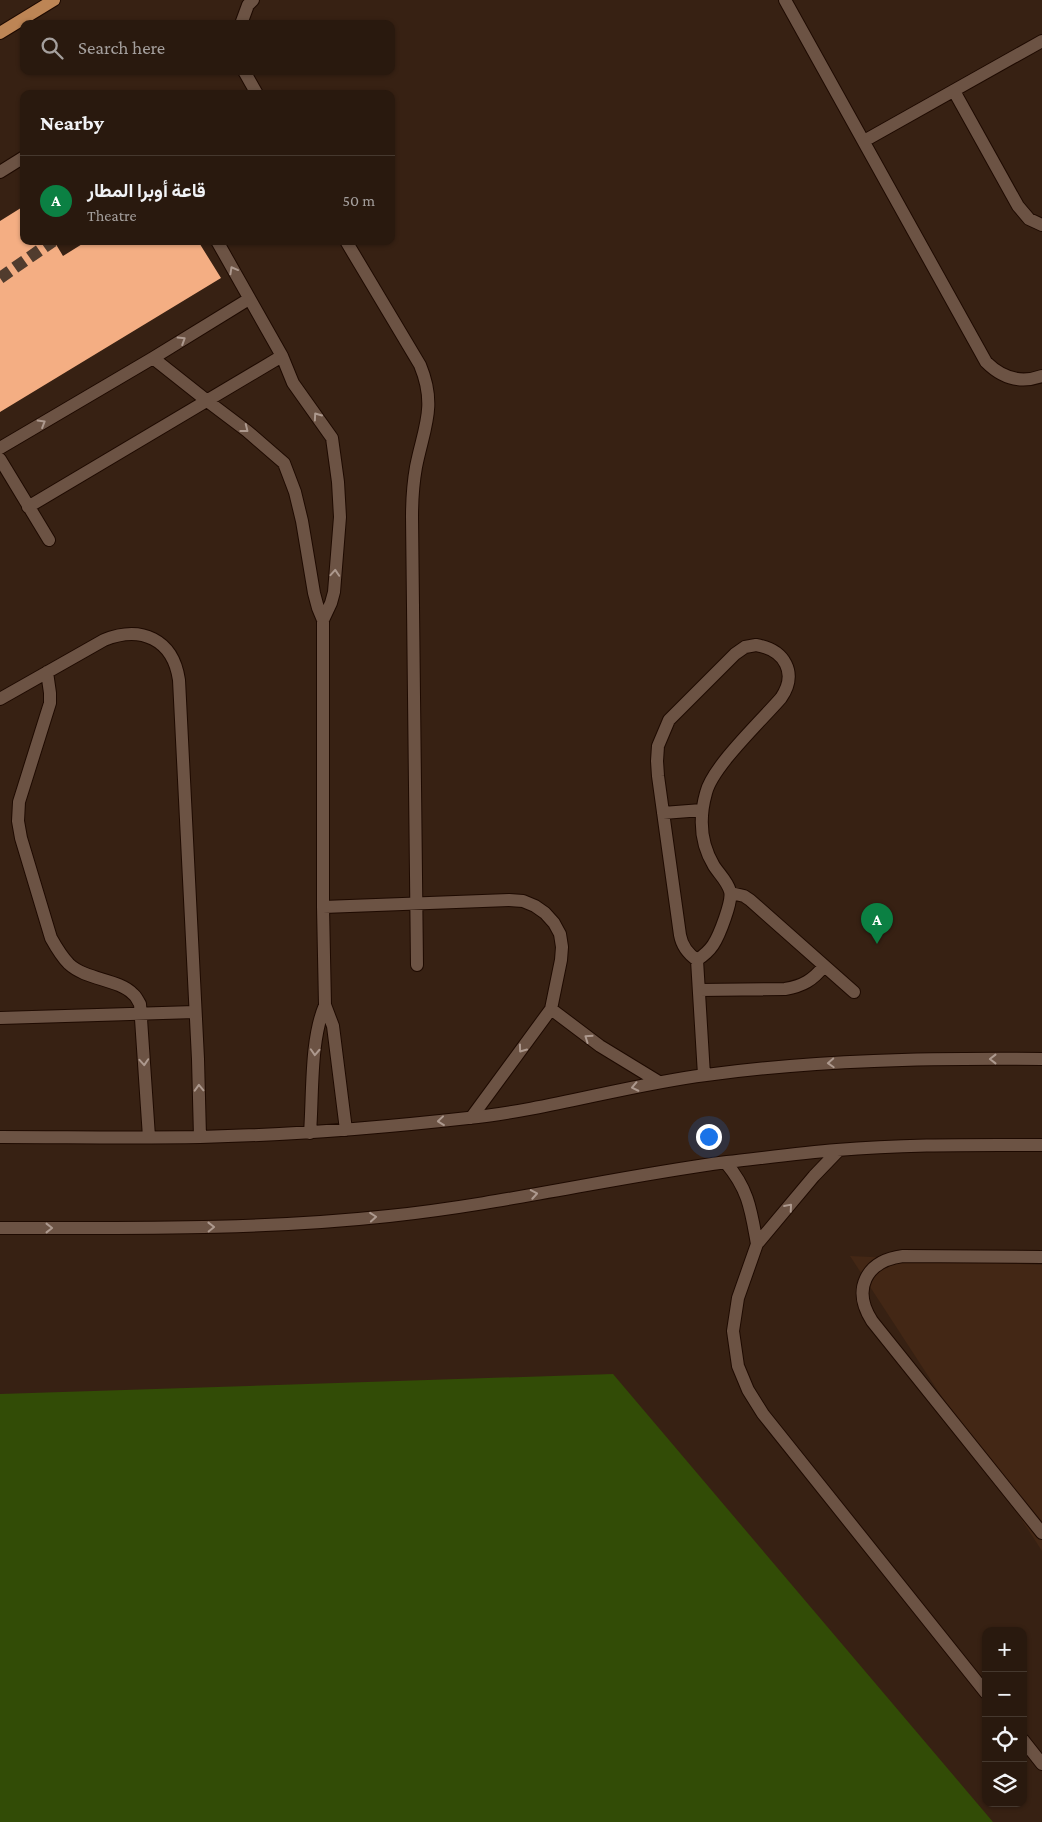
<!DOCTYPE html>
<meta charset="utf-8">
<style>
:root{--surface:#29190e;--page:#35261c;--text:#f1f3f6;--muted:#a5a09e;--line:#45382e;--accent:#0b8043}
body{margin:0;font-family:"Crimson Pro",Vazirmatn,serif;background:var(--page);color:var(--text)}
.controls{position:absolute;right:15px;bottom:15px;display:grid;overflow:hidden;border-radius:10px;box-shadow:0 1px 4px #0004}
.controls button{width:45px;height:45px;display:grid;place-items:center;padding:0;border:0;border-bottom:1px solid var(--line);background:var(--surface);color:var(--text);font:25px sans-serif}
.you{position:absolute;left:708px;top:1136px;width:18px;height:18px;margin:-12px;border:4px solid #fff;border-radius:50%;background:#1a73e8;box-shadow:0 0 0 8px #1a73e833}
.badge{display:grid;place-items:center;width:32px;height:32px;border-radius:50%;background:var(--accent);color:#fff;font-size:16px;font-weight:700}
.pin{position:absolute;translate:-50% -41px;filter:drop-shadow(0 1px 2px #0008)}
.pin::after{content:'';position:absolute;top:26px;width:18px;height:15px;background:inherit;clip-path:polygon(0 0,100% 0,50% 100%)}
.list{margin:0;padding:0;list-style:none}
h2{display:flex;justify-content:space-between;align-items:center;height:65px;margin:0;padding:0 20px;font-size:21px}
h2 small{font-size:16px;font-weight:400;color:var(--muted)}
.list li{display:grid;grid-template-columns:32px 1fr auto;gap:15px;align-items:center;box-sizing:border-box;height:90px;padding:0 20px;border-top:1px solid var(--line)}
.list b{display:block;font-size:19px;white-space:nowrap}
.list p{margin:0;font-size:16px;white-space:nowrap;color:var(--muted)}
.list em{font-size:16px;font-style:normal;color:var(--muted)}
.icon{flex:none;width:28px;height:28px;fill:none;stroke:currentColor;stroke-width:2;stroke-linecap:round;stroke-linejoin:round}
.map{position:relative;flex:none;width:1042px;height:1822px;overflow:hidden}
.search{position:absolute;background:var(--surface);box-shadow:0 1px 4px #0004;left:20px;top:20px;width:375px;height:55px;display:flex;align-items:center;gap:12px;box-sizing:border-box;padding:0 18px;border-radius:10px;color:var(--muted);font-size:19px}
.panel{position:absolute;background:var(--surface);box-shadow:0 1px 4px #0004;left:20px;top:90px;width:375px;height:155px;border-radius:10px}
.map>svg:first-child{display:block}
</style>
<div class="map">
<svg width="1042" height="1822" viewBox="0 0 1042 1822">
<rect width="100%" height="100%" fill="#372113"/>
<path fill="#432715" d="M850,1256L1042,1265V1551Z"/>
<path fill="#324c06" d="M613,1374L993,1822H0V1394Z"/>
<path fill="#f4ae83" d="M24,206V241H54L63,256L87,241H198L221,278L0,412V221Z"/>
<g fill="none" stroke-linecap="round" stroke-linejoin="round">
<path stroke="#513c2e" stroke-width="12" stroke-dasharray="12 6" stroke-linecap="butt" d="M0,278L53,241"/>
<defs>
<path id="minor" d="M785,0L986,362C1002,378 1020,384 1042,376
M241,24L248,5L253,0
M244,71L257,94
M954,91L1018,206L1029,219L1042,225
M864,141L1042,41
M0,172L24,157
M217,241L282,356L293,383L332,438L338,482L340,517L334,592L331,603L323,620
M346,241L420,365C437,406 424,427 416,467C413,484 412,500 412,517L417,965
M153,358L206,400L247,431L284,463L295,492L302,521L314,593L318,608L323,620V907L325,1005L333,1026L346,1130
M0,448L153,358L249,299
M0,459L49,540
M28,507L282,356
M756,645C785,650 798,673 781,698C762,720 712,767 706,793C699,818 700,843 714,866C720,875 727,881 730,891C733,901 719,936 713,945C709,951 703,956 697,960C687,953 682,946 680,935L658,776L657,761L658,746L669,720L735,654L745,647Z
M47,672L50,693V703L19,802L18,821L21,838L51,938C56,947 61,956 69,964C86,980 119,979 133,994C136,996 138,1001 140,1004L149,1137
M0,699L104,640C141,625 173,639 179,680L198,1059L200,1137
M663,813L702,810
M731,893L744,896L750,900L854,992
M323,907L509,900L523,901L535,906L545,913L554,923L560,934L562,947L561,960L551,1009L471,1118
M697,960L704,1075
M699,990L785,989C803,986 813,980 824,966
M551,1009L600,1046L659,1082
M0,1018L195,1012
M310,1133C313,1093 310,1040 325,1005
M0,1137C67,1137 133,1138 200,1137C290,1135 379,1128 468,1118C548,1110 626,1085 706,1075C817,1060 930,1058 1042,1059
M839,1150L814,1176L757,1244L738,1298L733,1331L738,1366L748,1390L763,1414L986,1693
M726,1163C749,1190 751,1211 757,1244
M0,1228C130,1228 260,1230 389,1216C503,1204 614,1177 727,1162C763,1158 800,1153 837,1150C905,1144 974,1145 1042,1145
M1042,1257L903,1256C865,1261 852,1290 872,1321L1042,1533
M1023,1740L1042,1764"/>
<path id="major" d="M0,33L54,0"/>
</defs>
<use href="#minor" stroke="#1e0a01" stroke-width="14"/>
<use href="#major" stroke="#1e0a01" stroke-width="14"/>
<use href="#minor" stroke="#6c5344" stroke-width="12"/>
<use href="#major" stroke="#bd8555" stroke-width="12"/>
</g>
<defs><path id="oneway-chevron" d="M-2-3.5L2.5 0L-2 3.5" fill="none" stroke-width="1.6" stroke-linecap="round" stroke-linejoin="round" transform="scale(1.25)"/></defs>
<g stroke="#ad998e">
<use href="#oneway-chevron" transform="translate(233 270) rotate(-119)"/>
<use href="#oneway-chevron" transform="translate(182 340) rotate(-32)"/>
<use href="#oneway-chevron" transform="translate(317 416) rotate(-125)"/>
<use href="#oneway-chevron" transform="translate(42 423) rotate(-31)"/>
<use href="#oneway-chevron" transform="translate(245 429) rotate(38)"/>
<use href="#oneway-chevron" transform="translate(335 573) rotate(-86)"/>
<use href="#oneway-chevron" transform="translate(588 1038) rotate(-145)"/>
<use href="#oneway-chevron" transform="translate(522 1049) rotate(126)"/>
<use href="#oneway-chevron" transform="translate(315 1052) rotate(93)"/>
<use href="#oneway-chevron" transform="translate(993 1059) rotate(-180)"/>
<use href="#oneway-chevron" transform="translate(144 1062) rotate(86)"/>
<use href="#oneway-chevron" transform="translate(831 1063) rotate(177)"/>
<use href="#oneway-chevron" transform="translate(635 1087) rotate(168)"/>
<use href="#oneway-chevron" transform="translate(199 1088) rotate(-92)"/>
<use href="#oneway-chevron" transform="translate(441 1121) rotate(174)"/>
<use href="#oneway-chevron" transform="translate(534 1194) rotate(-10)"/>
<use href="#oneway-chevron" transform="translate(789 1207) rotate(-49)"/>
<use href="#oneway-chevron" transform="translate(373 1217) rotate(-5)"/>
<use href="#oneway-chevron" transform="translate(211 1227) rotate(-1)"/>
<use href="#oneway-chevron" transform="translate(49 1228)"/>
</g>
</svg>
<div class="controls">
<button>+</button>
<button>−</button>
<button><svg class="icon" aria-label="locate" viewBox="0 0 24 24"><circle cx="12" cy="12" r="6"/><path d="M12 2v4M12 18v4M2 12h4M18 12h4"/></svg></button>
<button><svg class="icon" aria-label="layers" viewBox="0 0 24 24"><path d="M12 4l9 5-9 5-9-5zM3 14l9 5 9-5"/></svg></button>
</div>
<div class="you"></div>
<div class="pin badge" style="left:877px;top:944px">A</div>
<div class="search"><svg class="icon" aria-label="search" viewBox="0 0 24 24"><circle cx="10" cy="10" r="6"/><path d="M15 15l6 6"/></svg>Search here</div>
<section class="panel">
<h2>Nearby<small></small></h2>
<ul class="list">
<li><span class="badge">A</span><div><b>قاعة أوبرا المطار</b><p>Theatre</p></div><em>50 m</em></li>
</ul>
</section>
</div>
